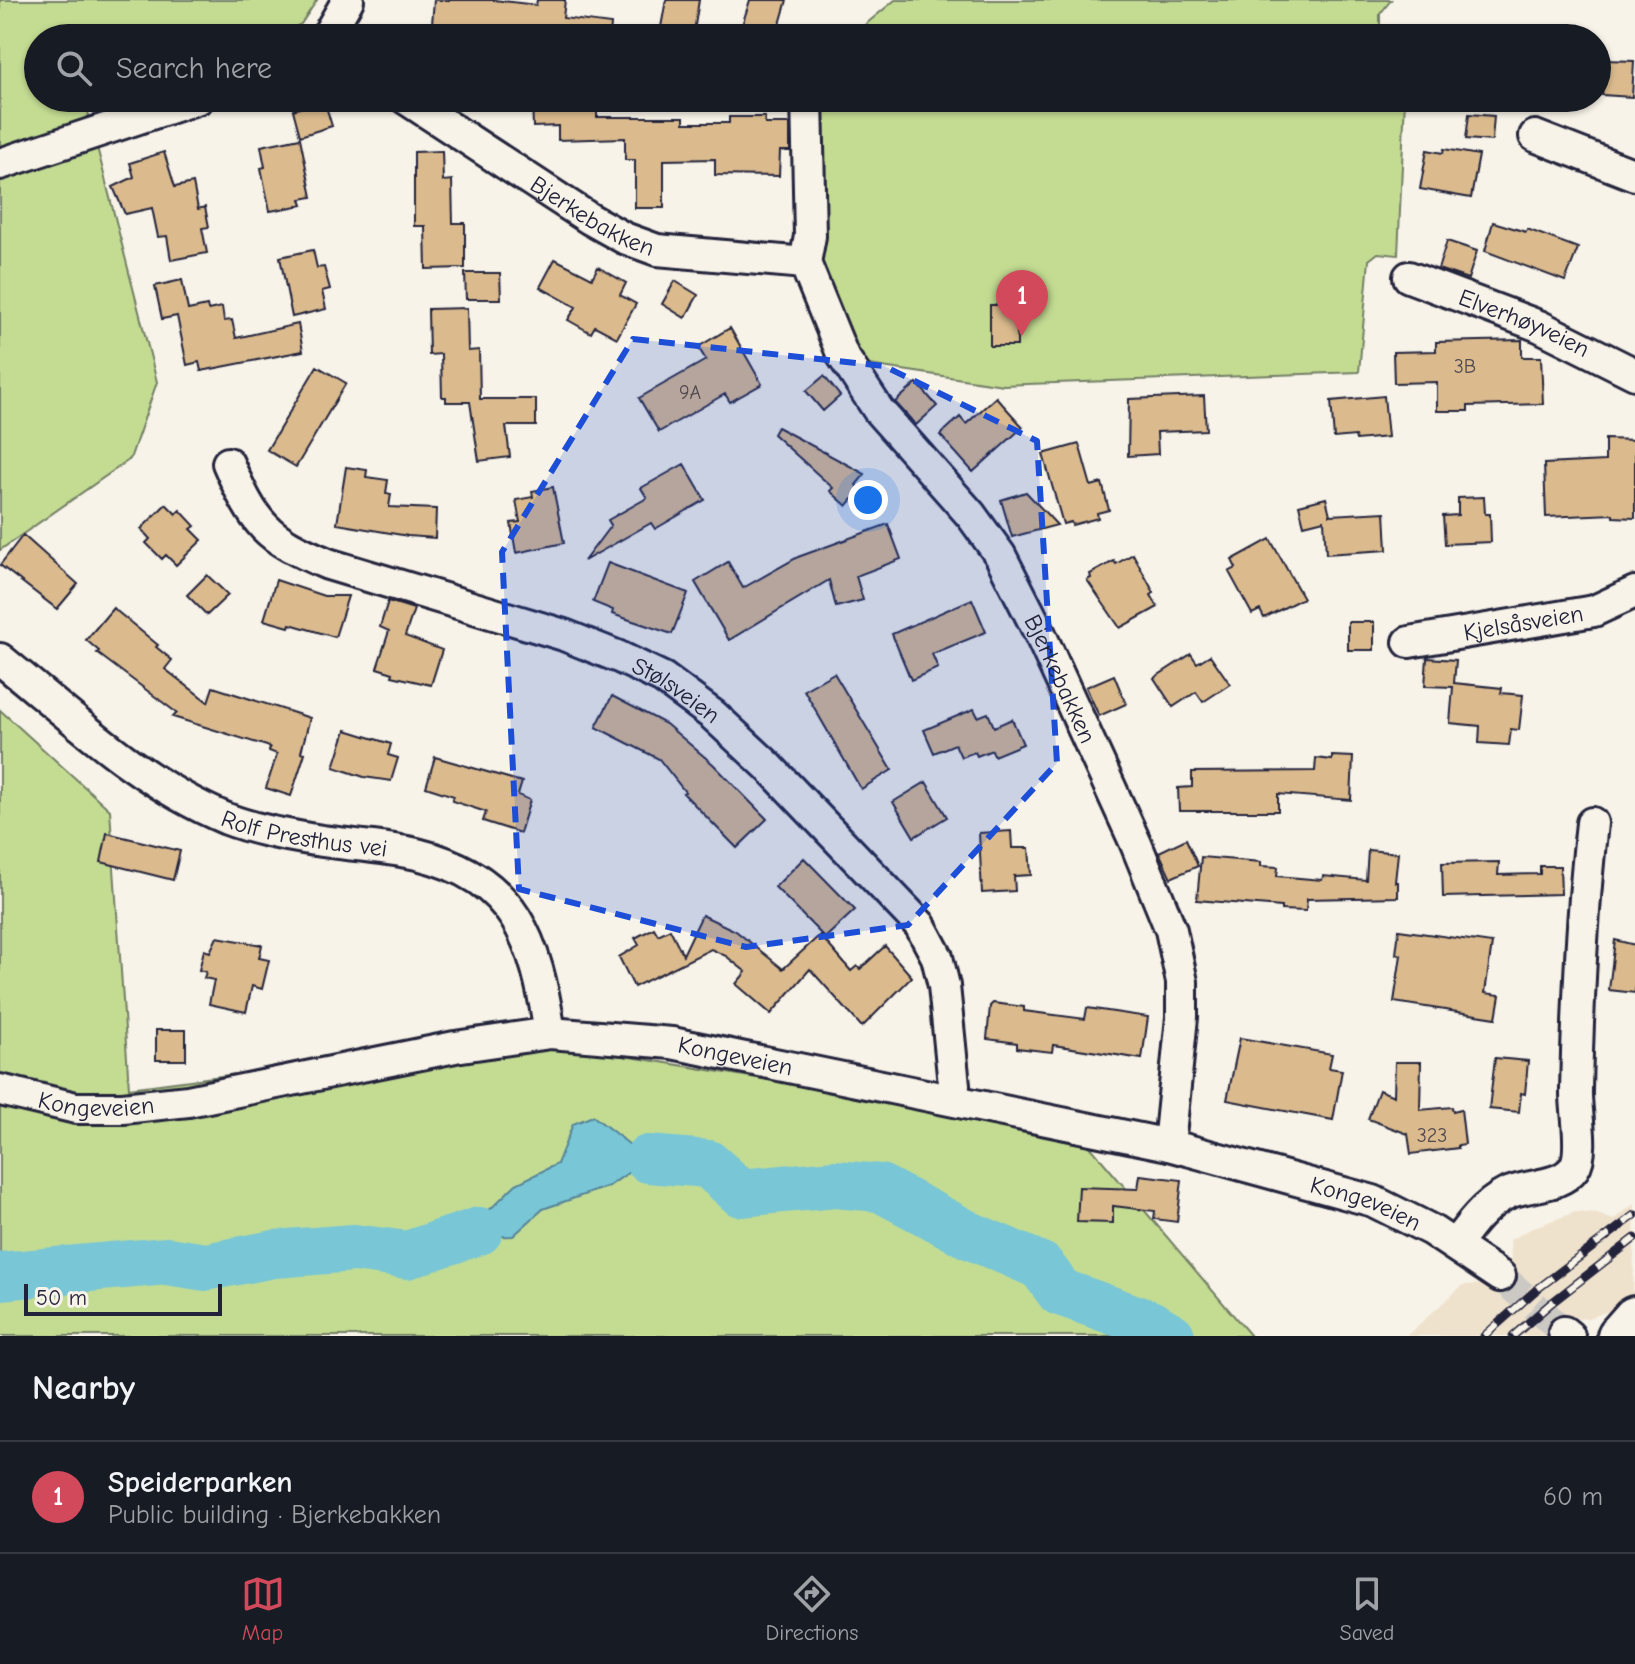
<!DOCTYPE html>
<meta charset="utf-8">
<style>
:root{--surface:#171b24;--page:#20242c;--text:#f1f3f6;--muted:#9ea1a6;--line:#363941;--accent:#d1495b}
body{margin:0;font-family:"Comic Neue",sans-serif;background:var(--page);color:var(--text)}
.scale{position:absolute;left:24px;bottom:20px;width:198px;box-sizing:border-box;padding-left:8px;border:4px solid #22223b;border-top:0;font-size:22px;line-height:28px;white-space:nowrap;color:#22223b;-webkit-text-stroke:6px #f7f3e8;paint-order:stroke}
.you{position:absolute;left:868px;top:500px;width:28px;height:28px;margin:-20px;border:6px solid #fff;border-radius:50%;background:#1a73e8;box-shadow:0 0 0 12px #1a73e833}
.badge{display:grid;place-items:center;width:52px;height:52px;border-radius:50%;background:var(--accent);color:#fff;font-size:26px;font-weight:700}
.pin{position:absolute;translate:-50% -66px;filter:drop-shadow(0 2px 4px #0008)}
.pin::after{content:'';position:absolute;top:42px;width:28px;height:24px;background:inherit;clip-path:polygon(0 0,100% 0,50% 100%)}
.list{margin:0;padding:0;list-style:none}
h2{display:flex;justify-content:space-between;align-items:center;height:104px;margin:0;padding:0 32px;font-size:34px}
h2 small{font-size:26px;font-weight:400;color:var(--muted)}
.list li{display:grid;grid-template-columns:52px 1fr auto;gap:24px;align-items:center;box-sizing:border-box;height:112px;padding:0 32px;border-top:2px solid var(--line)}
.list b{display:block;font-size:30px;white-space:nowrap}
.list p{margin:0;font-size:26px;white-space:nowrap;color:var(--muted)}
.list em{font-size:26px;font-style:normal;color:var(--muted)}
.icon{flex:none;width:44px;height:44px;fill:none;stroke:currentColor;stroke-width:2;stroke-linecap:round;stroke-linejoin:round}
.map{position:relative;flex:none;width:1635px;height:1336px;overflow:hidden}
.search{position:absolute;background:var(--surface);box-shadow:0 2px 6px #0004;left:24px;right:24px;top:24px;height:88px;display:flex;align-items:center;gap:20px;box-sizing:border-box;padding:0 28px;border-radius:44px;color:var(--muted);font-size:30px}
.sheet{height:216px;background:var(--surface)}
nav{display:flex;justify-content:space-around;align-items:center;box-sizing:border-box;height:112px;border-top:2px solid var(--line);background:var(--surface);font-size:22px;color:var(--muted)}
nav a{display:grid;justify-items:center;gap:4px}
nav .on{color:var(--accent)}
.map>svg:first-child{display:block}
</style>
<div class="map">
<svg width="1635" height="1336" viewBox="0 0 1635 1336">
<rect width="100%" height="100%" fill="#f7f3e8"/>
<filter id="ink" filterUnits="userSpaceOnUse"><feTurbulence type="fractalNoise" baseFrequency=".0125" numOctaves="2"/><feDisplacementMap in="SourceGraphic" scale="16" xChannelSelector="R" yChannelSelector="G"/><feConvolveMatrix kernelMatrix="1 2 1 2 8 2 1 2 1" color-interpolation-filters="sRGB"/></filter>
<g filter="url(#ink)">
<path fill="#efe2cd" d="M1635,1203L1633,1299L1616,1309L1588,1318L1573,1319L1557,1336H1406L1463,1285L1486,1284L1511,1258L1510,1240L1534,1227L1576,1212L1597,1214L1614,1220Z"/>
<path fill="#c4dc92" stroke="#737f66" stroke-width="2" d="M0,0H317L301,24L274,38H38V98H116L87,108L157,382L130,459L0,550Z
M895,0H1391L1380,14V38H849Z
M816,98H1405L1398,255L1378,253L1369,260L1359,372L1003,385L869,365L846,337L822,263L816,224Z
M0,710L110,810L129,1088L391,1054L546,1043L1077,1131L1251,1336H0Z"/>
<path fill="#78c6d6" stroke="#568498" stroke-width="2" d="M593,1116L648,1159L609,1186L543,1209L513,1236L481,1237L476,1223L516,1184L557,1164L573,1124Z"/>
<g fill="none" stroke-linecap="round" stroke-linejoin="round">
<path stroke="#78c6d6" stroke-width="48" d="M648,1159L708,1164L741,1193L835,1184L880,1188L969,1235L1041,1266L1060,1292L1150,1324L1171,1336
M0,1276L167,1261L206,1267L274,1254L354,1248L407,1255L479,1231"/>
</g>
<path fill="#dbbb8e" stroke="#22223b" stroke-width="2" d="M434,0H494L536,5L537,0H565L563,18L611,24L610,38H441L442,25L432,24Z
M666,0H699L693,38H659Z
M750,0H787L776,38H738Z
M1605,60L1634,61L1632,97L1602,95Z
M532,98H597V117H684V123H729V117H765V124H790V151H780L779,176L715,175V159L664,160V208H635V160H625V138L558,140V126L533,127Z
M324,100L332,126L300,136L293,110Z
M1469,114L1494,116L1492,141L1466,139Z
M300,138L312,197L301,199L303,205L270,211L261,168L265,167L261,146Z
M1444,149L1479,155L1471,198L1420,189L1427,150L1443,153Z
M442,151L443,181L452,180L453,223H465V268L426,269L425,226H414V152Z
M164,152L175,187L193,183L198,209L205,207L209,227L202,228L207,253L171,260L167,236L158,237L152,208L125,214L113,187L134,177L130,163Z
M1493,222L1526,232L1527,229L1578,248L1565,281L1485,251Z
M1447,241L1477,251L1468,279L1438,269Z
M313,250L317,268L324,267L330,289L322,291L326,309L292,317L280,257Z
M555,259L592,278L598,267L626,283L620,295L636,304L617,338L595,326L591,333L568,320L576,307L540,287Z
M465,273H500L501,299H466Z
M182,280L188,310L207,306L208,310L222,307L224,321L232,320L236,338L298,324L303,351L201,371L199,362L187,365L177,316L162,319L155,286Z
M675,281L698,295L685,318L662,304Z
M990,305H1017V346H990Z
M467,308L468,351L479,350L480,399H536V426H506L510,457L479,461L470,402H446V397H442L441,354L429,355L428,309Z
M730,328L762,384L730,402L725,394L659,432L639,398L706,360L698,347Z
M1522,340V357H1541L1543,404L1468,406V411H1437V382L1394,383L1393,352L1436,351V342Z
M317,366L346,383L296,467L267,450Z
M824,376L840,396L823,411L806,391Z
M917,383L937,406L916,425L895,402Z
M1204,396L1206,430L1157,432L1158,454L1128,456L1129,399Z
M1384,396L1388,437L1356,440L1355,436L1334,438L1331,401Z
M996,397L1023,427L973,472L940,435L960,417L966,424Z
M777,427L865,474L856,485L861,490L847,506L830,491L833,488L773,434Z
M1605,439L1635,440V518L1613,517V514L1546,517L1544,464L1605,461Z
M1079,444L1091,486L1102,483L1109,510L1097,513L1098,518L1072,525L1071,522L1063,524L1043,454Z
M684,464L705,500L655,529L651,523L584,561L611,525L608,520L647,498L641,488Z
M346,467L367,470L366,477L388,480L386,493L391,494L389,507L436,509L435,538L408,536L337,524Z
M553,487L564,543L516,553L511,523L520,522L516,500L533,497L532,491Z
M1026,492L1057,525L1012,537L1001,500Z
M1484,497L1485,514H1490L1491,542L1445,544L1443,516L1458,515V498Z
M1326,498L1330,515L1385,512L1387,550L1326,554L1324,520L1304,525L1299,505Z
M166,504L176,514L180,510L195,526L191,529L202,540L176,565L166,555L162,559L146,543L150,539L141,529Z
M888,524L901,559L856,576L863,600L836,607L829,580L729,640L695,582L728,562L743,588L798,557Z
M23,535L78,584L57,609L0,565Z
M1270,539L1303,598L1264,618L1260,610L1252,614L1229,572L1236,568L1232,560Z
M1133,554L1154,593L1151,595L1158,607L1120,628L1087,580L1091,578L1090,574L1114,561L1116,564Z
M608,563L688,593L672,634L612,614L613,610L593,602Z
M207,575L228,595L207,615L187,595Z
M276,580L324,596H348L335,637L290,624L289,627L264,620Z
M972,599L986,632L932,654L938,668L911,680L892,634Z
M388,601L414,609L405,636L442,650L431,685L392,676L393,673L377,668L389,631L380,627Z
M113,608L158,645L156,647L172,660L165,669L208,702L213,687L310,718L301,752L305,753L291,796L266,788L277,754L269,751L270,747L173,717L177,713L97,653L99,651L86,640Z
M1348,622H1374V650H1348Z
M1191,654L1197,663L1210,655L1230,684L1203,702L1196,692L1173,707L1154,678Z
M1427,658L1456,660L1454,683L1502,688L1501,693L1523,695L1519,730L1511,729L1509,745L1479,743L1480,726L1450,723L1453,687L1425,686Z
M834,673L892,770L861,789L804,690Z
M1114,675L1126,704L1099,716L1086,687Z
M612,696L666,724L713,764L767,819L737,848L683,793L685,792L659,759L596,727Z
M974,709L978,717L988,713L994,727L1012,719L1023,744L994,756L992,750L977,756L975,752L961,757L955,744L934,753L924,730Z
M346,730L391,744L388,755L398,758L391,781L364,777L334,767Z
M1332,756L1353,757L1351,800L1278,794V811H1179L1178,788L1192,787V772L1315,771L1316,758L1332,760Z
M435,757L522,782L518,795L530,800L520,833L483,821L486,812L452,801L454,796L426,787Z
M926,782L947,817L914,837L893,802Z
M1011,831L1012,848H1029L1031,875L1014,876L1015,891L982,893L979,833Z
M107,833L180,851L173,880L101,862Z
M1186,839L1198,866L1171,878L1159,852Z
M1368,850L1398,853L1395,882H1398V897L1307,899L1306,911L1281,910V907L1197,900L1201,857L1261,862V866L1278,867L1277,876L1322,880L1323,876L1366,880Z
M804,858L855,910L825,938L775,887Z
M1499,862L1498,875L1540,874V866H1560L1561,894L1443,897L1442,863Z
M702,915L736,931L783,969L820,935L851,971L857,966L860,969L885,946L912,977L862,1027L810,969L771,1014L736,984L746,972L726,956L711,949L634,987L619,957L639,945L635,938L654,928L658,935L670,929L683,955Z
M1399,930L1492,943L1485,993L1500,995L1496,1018L1394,1002L1401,955L1396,954Z
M217,937L262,945L259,958L269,960L262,989L252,986L246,1012L209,1004L214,980L204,978L206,972L199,970L204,950L210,952Z
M1615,940L1635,945V993L1609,990Z
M993,1003L1024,1007V1011L1085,1019L1087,1008L1148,1017L1142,1059L1053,1045L1052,1052L1017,1048V1043L987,1039L990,1006Z
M156,1030H186V1060H156Z
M1240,1038L1332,1054L1329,1068L1342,1070L1333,1120L1227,1100Z
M1495,1058L1528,1061L1525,1094L1521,1093L1519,1112L1489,1109Z
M1395,1062H1421L1420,1110L1452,1107L1453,1111L1461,1109L1465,1144L1458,1145V1148L1411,1154L1408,1134L1368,1119L1379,1090L1394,1096Z
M1140,1175L1182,1180L1177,1222L1154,1219L1155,1211L1113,1206V1223L1077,1222L1079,1187L1138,1189Z"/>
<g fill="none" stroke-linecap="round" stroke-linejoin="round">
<path stroke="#ccc9c5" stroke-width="30" stroke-dasharray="30 15" stroke-linecap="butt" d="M1500,1276L1564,1332"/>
<defs>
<g id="street">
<path d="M326,38L348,0"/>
<path id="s1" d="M405,98L590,219L624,238L657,250L805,263L843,356L879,411L971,515L1000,555L1040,634L1136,844L1171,930L1182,982V1017L1169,1145"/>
<path d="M1535,136L1635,175"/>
<path d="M0,164L199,98"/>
<path d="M805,263L810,236L807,98"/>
<path id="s2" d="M1409,277L1539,326L1635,374"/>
<path id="s3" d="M228,463C255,525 265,538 328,564L564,635L619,657L663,678L713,715L768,766L920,925L937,957L944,986L954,1085L953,1100"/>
<path id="s4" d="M1409,642L1594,611L1635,592"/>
<path id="s5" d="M0,659C73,718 140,783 227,819C253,829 281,834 309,839C344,845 382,846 417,854C516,878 536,941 550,1033"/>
<path id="s6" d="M0,1090L76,1108H123L188,1101L455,1047L550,1033L672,1043L1169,1145L1373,1201L1431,1230L1500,1276"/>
<path d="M1455,1245C1469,1226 1484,1205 1506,1194C1526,1184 1560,1188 1574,1168C1585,1152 1575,1110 1576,1090C1578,1001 1582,912 1592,823"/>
<path d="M1564,1332L1569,1336"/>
</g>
<path id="primary" d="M1620,1336L1635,1319"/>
</defs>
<use href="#street" stroke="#22223b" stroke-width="36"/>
<use href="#primary" stroke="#22223b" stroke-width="50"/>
<use href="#street" stroke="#f7f3e8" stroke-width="30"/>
<use href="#primary" stroke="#f7f3e8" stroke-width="44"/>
<defs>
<path id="rail" d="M1484,1336L1536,1290L1635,1215
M1513,1336L1550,1304L1635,1238"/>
</defs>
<use href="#rail" stroke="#22223b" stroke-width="9"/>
<use href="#rail" stroke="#f7f3e8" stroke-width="6" stroke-dasharray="18" stroke-linecap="butt"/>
</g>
</g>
<path fill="#1d4ed8" fill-opacity="0.2" stroke="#1d4ed8" stroke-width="6" stroke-dasharray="16 10" stroke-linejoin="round" d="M633,339L884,366L1037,441L1057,763L908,925L746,947L519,889L502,552Z"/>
<g text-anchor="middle" stroke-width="8" stroke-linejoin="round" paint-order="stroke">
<g font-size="20" fill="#504850">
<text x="1465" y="373">3B</text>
<text x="690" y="399">9A</text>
<text x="1432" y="1142">323</text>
</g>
<g font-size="24" fill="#22223b" stroke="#f7f3e8">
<text dy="8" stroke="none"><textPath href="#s1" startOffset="222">Bjerkebakken</textPath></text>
<text dy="8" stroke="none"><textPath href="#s2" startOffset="124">Elverhøyveien</textPath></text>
<text dy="8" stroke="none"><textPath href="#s4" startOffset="116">Kjelsåsveien</textPath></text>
<text dy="8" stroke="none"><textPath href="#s1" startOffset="936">Bjerkebakken</textPath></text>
<text dy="8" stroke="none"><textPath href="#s3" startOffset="520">Stølsveien</textPath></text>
<text dy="8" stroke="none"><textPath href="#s5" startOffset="358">Rolf Presthus vei</textPath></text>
<text dy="8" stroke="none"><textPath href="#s6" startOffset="746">Kongeveien</textPath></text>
<text dy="8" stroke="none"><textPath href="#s6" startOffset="98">Kongeveien</textPath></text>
<text dy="8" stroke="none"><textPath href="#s6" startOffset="1394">Kongeveien</textPath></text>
</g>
</g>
</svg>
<div class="scale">50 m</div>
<div class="you"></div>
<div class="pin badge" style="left:1022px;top:336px">1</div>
<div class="search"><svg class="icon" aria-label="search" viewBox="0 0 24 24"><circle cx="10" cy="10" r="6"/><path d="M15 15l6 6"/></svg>Search here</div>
</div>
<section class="sheet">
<h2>Nearby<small></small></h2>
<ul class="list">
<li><span class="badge">1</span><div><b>Speiderparken</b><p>Public building · Bjerkebakken</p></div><em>60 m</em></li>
</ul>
</section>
<nav>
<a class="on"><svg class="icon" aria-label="map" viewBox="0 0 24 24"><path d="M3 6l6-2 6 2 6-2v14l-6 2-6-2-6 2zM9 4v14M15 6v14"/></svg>Map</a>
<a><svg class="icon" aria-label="directions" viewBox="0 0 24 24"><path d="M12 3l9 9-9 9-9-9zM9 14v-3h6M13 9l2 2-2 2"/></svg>Directions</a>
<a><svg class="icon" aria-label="saved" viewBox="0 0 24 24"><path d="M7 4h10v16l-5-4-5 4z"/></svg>Saved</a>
</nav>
